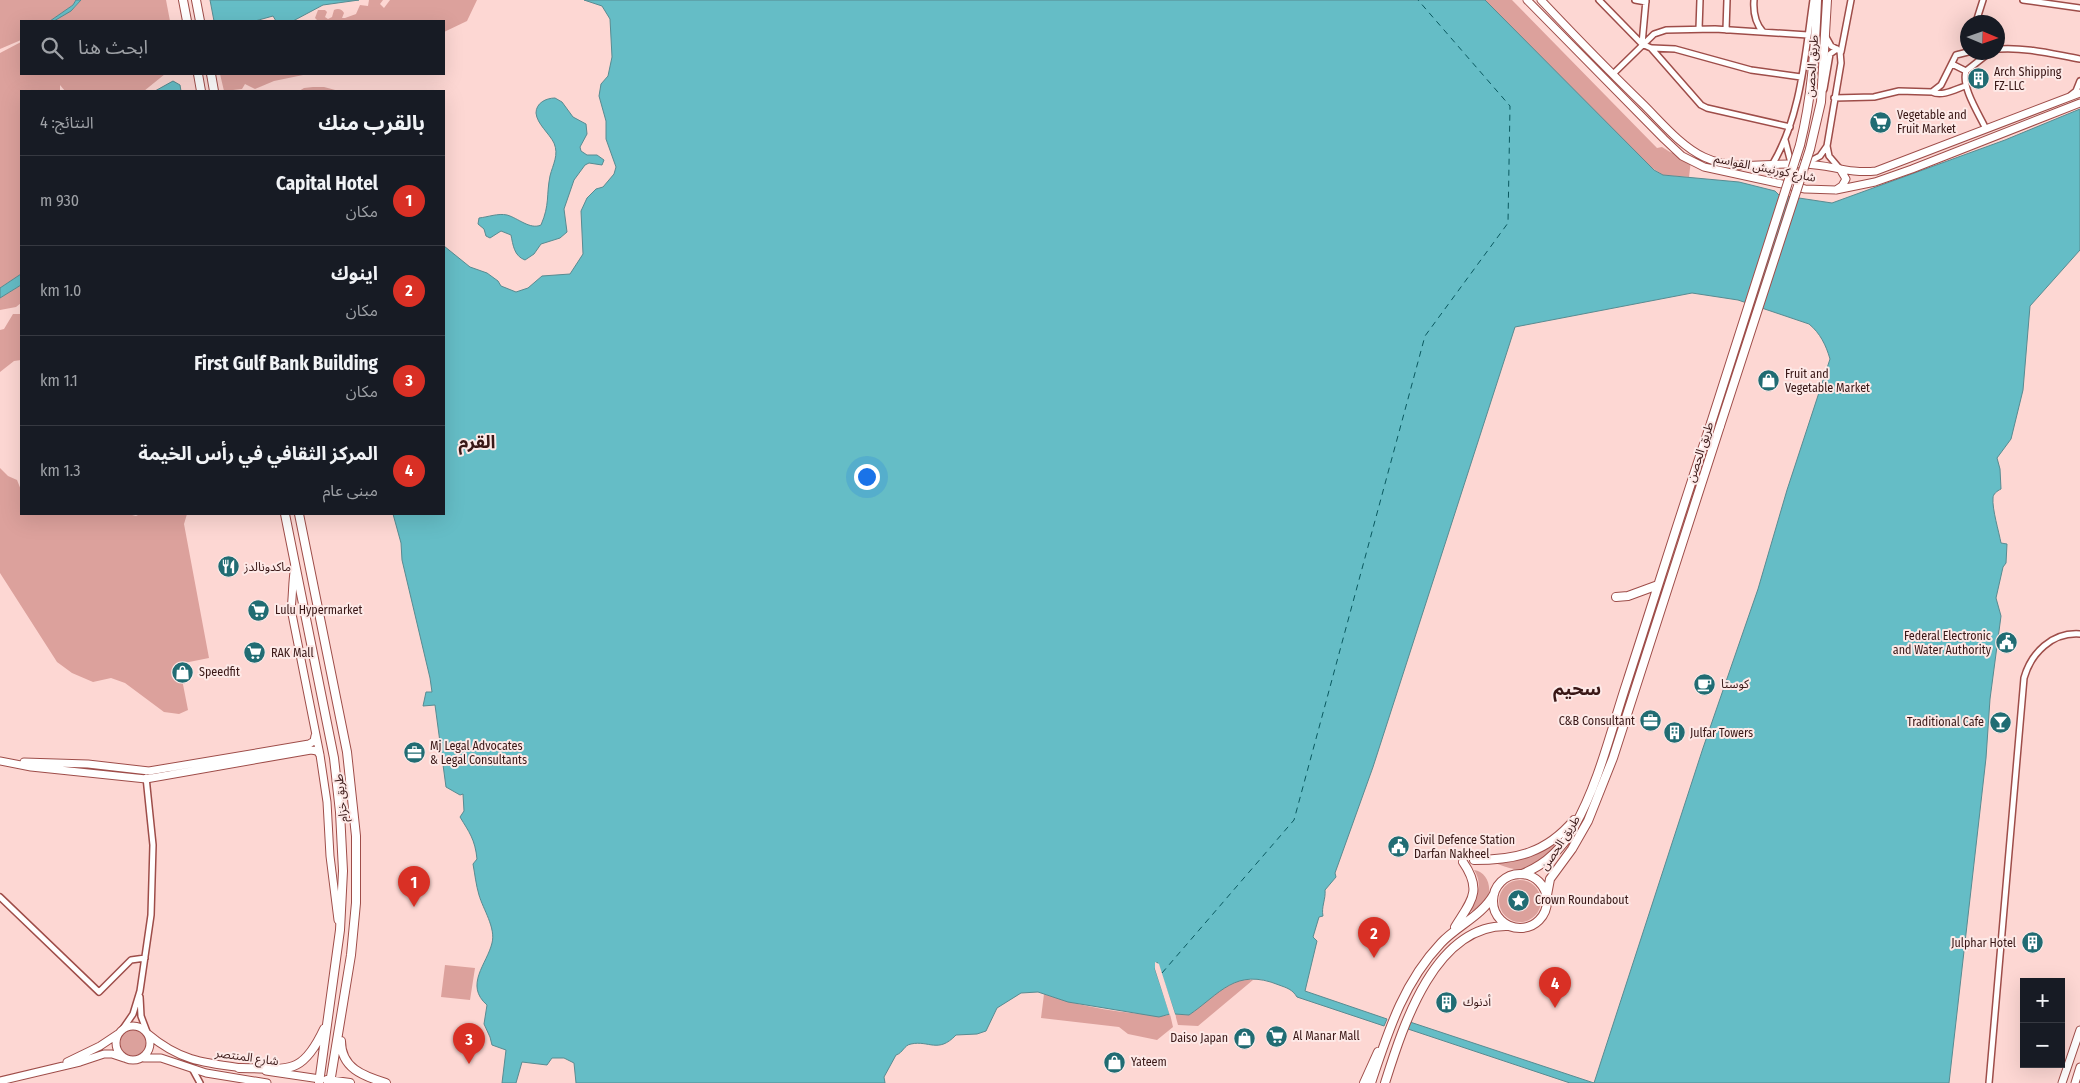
<!DOCTYPE html>
<html lang="ar">
<meta charset="utf-8">
<style>
:root{--surface:#171b24;--page:#20242c;--text:#f1f3f6;--muted:#9ea1a6;--line:#363941;--accent:#d93025}
body{margin:0;font-family:"Fira Sans Condensed","Noto Sans Arabic",sans-serif;background:var(--page);color:var(--text);direction:rtl}
.controls{position:absolute;right:15px;bottom:15px;display:grid;overflow:hidden;border-radius:0px;box-shadow:0 5px 20px #0002}
.controls button{width:45px;height:45px;display:grid;place-items:center;padding:0;border:0;border-bottom:1px solid var(--line);background:var(--surface);color:var(--text);font:25px sans-serif}
.compass{position:absolute;left:1960px;top:15px;width:45px;height:45px;border-radius:50%;background:var(--surface);box-shadow:0 5px 20px #0002;rotate:92deg}
.you{position:absolute;left:866px;top:476px;width:18px;height:18px;margin:-12px;border:4px solid #fff;border-radius:50%;background:#1a73e8;box-shadow:0 0 0 8px #1a73e833}
.badge{display:grid;place-items:center;width:32px;height:32px;border-radius:50%;background:var(--accent);color:#fff;font-size:16px;font-weight:700}
.pin{position:absolute;translate:-50% -41px;filter:drop-shadow(0 1px 2px #0008)}
.pin::after{content:'';position:absolute;top:26px;width:18px;height:15px;background:inherit;clip-path:polygon(0 0,100% 0,50% 100%)}
.list{margin:0;padding:0;list-style:none}
h2{display:flex;justify-content:space-between;align-items:center;height:65px;margin:0;padding:0 20px;font-size:21px}
h2 small{font-size:16px;font-weight:400;color:var(--muted)}
.list li{display:grid;grid-template-columns:32px 1fr auto;gap:15px;align-items:center;box-sizing:border-box;height:90px;padding:0 20px;border-top:1px solid var(--line)}
.list b{display:block;font-size:19px;white-space:nowrap}
.list p{margin:0;font-size:16px;white-space:nowrap;color:var(--muted)}
.list em{font-size:16px;font-style:normal;color:var(--muted)}
.icon{flex:none;width:28px;height:28px;fill:none;stroke:currentColor;stroke-width:2;stroke-linecap:round;stroke-linejoin:round}
.map{position:relative;flex:none;width:2080px;height:1083px;overflow:hidden;direction:ltr}
.search{position:absolute;background:var(--surface);box-shadow:0 5px 20px #0002;left:20px;top:20px;width:425px;height:55px;display:flex;align-items:center;gap:12px;box-sizing:border-box;padding:0 18px;border-radius:0px;color:var(--muted);font-size:19px}
.panel{position:absolute;background:var(--surface);box-shadow:0 5px 20px #0002;left:20px;top:90px;width:425px;height:425px;border-radius:0px;direction:rtl}
.map>svg:first-child{display:block}
</style>
<div class="map">
<svg width="2080" height="1083" viewBox="0 0 2080 1083">
<rect width="100%" height="100%" fill="#fdd7d3"/>
<path fill="#dca19c" d="M0,0H76L73,5L50,21H21V40L0,49Z
M81,0H166L170,21H54L74,8Z
M369,0H383L380,4L384,8L390,0H477L467,21L444,32V21H316L317,20L315,18L318,10H325L327,12L325,17L328,19L332,17L334,10C338,8 342,9 344,13L342,18H345L356,14L360,5L368,6Z
M1485,0H1512L1657,148L1662,147L1670,152L1691,160L1689,177L1663,175L1646,164Z
M21,42V74H165L144,91H65L60,85V91H21V274L0,288V53Z
M220,74H308L274,81L255,89L245,84L242,89L224,91Z
M313,87H324L339,91H299L304,88Z
M21,285V303L16,307L0,310V298Z
M13,314H21V360L14,361L0,372V330L4,329Z
M0,468L8,476L17,480L21,490V514H128L136,516L140,514H187L184,524L209,658L179,664L188,710L179,714L164,712L125,683L111,678L93,682L72,673L57,662L0,573Z
M1564,835C1553,850 1535,872 1514,869C1508,868 1501,865 1495,863L1496,861C1523,861 1543,852 1564,835Z
M1474,870C1488,872 1493,889 1486,900C1482,906 1475,910 1469,912C1476,898 1484,885 1474,870Z
M1499 901a21 21 0 1 1 42 0a21 21 0 1 1-42 0Z
M445,965L475,968L470,1000L441,997Z
M1239,980H1253L1198,1026L1178,1025L1175,1014L1189,1015L1215,993Z
M1044,994C1083,1008 1124,1013 1165,1016L1170,1014L1173,1027L1157,1040L1128,1034L1119,1027L1041,1018Z
M120 1043a14 14 0 1 1 28 0a14 14 0 1 1-28 0Z"/>
<path fill="#65bdc6" stroke="#588b91" d="M76,0H81L71,11L54,21H50L73,5Z
M210,0H359L323,5L293,21H276L273,16L255,21H214Z
M584,0H1485L1654,170L1663,175L1739,182L1775,191L1779,195L1832,203L2005,140L2080,109V250L2030,306L2023,390L2011,439L1997,458L2000,469L2001,489C1997,491 1993,494 1993,498C1992,509 1999,532 2001,543L2007,544L2006,563L2003,567L1996,598L2001,616L1990,699L1986,758L1949,1083H1570L1408,1029L1410,1022L1594,1083L1703,748L1758,589L1787,490L1830,359C1826,345 1820,333 1809,324L1738,300L1692,293L1515,327L1373,767L1335,873L1336,877L1325,890C1326,899 1321,907 1323,916L1319,917L1313,937L1317,941L1305,991L1387,1019L1384,1026L1297,997C1292,989 1287,988 1279,985C1235,967 1220,994 1189,1015L1175,1014L1157,962L1155,969L1170,1014L1159,1017L1068,1002L1038,992L1021,993L997,1008L986,1031L977,1034L956,1035C938,1054 929,1040 911,1044C904,1045 903,1053 896,1055L884,1077L885,1083H576L574,1063L564,1058H552L547,1065L522,1062L516,1083H502L506,1050L492,1045L490,1037L484,1024L487,1005C464,985 487,964 492,943C496,928 483,909 479,895C476,885 475,875 473,864L477,859C475,839 469,832 460,817L464,811L463,794L460,795L446,787L435,705L423,706L426,692H432L430,678L402,560L401,543L393,514H444V246L470,267L487,273L498,281L501,286L516,292L528,288L542,276L570,274L583,254L581,211L587,198L596,189L603,187L614,174L616,167L606,139V121L599,96L601,84L608,76L612,57L610,19L602,6Z
M173,81L180,85L181,91H155Z
M555,98L562,102L573,117L586,124L587,134L580,147L581,151L587,155H597L604,160L602,165L589,163L585,165L574,180L564,209L567,232L560,238L541,244L534,254L525,260C514,256 513,245 511,235L501,231L490,238L486,236L484,229L478,224L479,218C488,217 498,213 507,215C518,218 530,230 541,225C550,204 546,196 550,176C553,164 559,155 554,143C549,133 537,124 536,113C536,103 546,98 555,98Z
M21,274V285L0,298V288Z"/>
<path fill="#fdd7d3" d="M1155,962L1159,964L1176,1017L1172,1015L1157,965L1172,1013L1170,1016L1155,969Z"/>
<g fill="none" stroke-linecap="round" stroke-linejoin="round">
<path stroke="#0a5960" stroke-width="1" stroke-dasharray="6 5" stroke-linecap="butt" d="M1162,973L1294,820L1425,336L1508,223L1510,106L1418,0"/>
<defs>
<path id="street" d="M1599,0L1642,44L1651,48L1701,105L1707,108L1790,127
M1635,0L1646,2
M1754,0C1753,13 1755,23 1763,32
M2023,0L2080,8
M1976,22L1983,0
M1699,29L1700,0
M1726,30L1727,0
M1642,44L1646,0
M1652,48L1675,49L1751,70L1801,77
M1998,49C2026,47 2052,54 2080,59
M1841,52L1851,0
M1952,64L1966,71
M1613,74L1654,34L1666,30L1715,29L1808,35
M1824,89L1830,54L1837,49
M1932,92C1942,97 1956,89 1965,86
M2071,95L2076,91L2080,81
M1834,98L1874,97L1899,91L1932,92L1941,85L1956,55L1968,52
M1986,129C1979,114 1961,87 1966,71L1990,52
M1785,140L1791,163
M1827,146L1829,156L1840,169
M1807,163L1820,156L1827,146L1841,63L1840,51L1831,46L1826,37
M1772,165C1801,117 1805,55 1813,0
M0,897L99,992L131,960L145,958
M140,997L141,1016L147,1032
M122,1030L133,1014L140,991L151,915L153,845L146,777
M193,1070L200,1083
M1989,1083L2024,678C2031,653 2052,632 2080,634"/>
<path id="secondary" d="M1527,0L1664,139L1682,156L1704,167L1805,189L1836,190L1875,182L1912,169L2080,103
M1541,0C1575,36 1609,71 1644,105C1662,123 1681,146 1704,157C1736,172 1772,162 1805,164C1831,165 1849,174 1876,171L2080,93
M1836,190L1842,186L1846,179L1840,169
M295,566C292,581 293,595 291,609L320,755L327,802L330,856L338,920
M0,761L31,767L146,779L311,750L317,751L320,755
M24,762L88,764L149,771L309,744L314,741L315,736
M116 1043a17 17 0 1 1 34 0a17 17 0 1 1-34 0Z
M148,1034C180,1061 204,1063 243,1068
M144,1058H161L206,1073L267,1083
M67,1062L100,1046L118,1034
M266,1071L320,1079
M0,1081L80,1062L104,1054H112L124,1058
M2062,1083L2080,1030
M2075,1083L2080,1067"/>
<path id="primary" d="M183,0L187,21
M196,0L200,21
M198,74L201,91
M211,74L214,91
M1800,145C1812,97 1815,50 1817,0
M1810,149L1821,102L1827,0
M285,514L334,758L340,812L343,871L340,930L319,1083
M299,514L347,752L356,836V903L351,955L330,1083
M1616,597L1628,596L1658,585
M1474,860C1516,860 1546,853 1574,820
M1493 901a27 27 0 1 1 54 0a27 27 0 1 1-54 0Z
M1522,874C1545,865 1562,849 1574,827C1599,783 1611,730 1627,682C1655,596 1682,509 1711,423
M1547,895L1550,879L1572,849L1588,821L1613,758L1720,426
M1455,927C1471,901 1483,891 1463,862
M341,1041C341,1068 363,1076 386,1083
M239,1068C287,1068 301,1078 324,1029
M327,1080L350,1083
M1364,1083L1378,1052
M1371,1083C1388,1032 1403,983 1441,943C1458,925 1482,916 1494,894
M1385,1083C1403,1026 1435,923 1509,926"/>
</defs>
<use href="#street" stroke="#9e4d49" stroke-width="8"/>
<use href="#secondary" stroke="#9e4d49" stroke-width="9"/>
<use href="#primary" stroke="#9e4d49" stroke-width="10"/>
<use href="#street" stroke="#fff" stroke-width="5"/>
<use href="#secondary" stroke="#fff" stroke-width="7"/>
<use href="#primary" stroke="#fff" stroke-width="8"/>
<defs>
<path id="primary-bridge" d="M1711,423L1800,145
M1720,426L1810,149"/>
</defs>
<use href="#primary-bridge" stroke="#9e4d49" stroke-width="10" stroke-linecap="butt"/>
<use href="#primary-bridge" stroke="#fff" stroke-width="8"/>
</g>
<defs>
<symbol id="building-disc" viewBox="-11 -11 22 22"><circle r="9.5" fill="#216c73" stroke="#fde9e7"/><path d="M-4-6H4V6H1V3H-1V6H-4ZM-2.5-4.3h1.7v1.8h-1.7ZM.8-4.3h1.7v1.8H.8ZM-2.5-1h1.7V.8h-1.7ZM.8-1h1.7V.8H.8Z" fill="#fff"/></symbol>
<symbol id="supermarket-disc" viewBox="-11 -11 22 22"><circle r="9.5" fill="#216c73" stroke="#fde9e7"/><path d="M-6-5.5h2.5l.6 2H6L4.5 2H-2.5L-4.4-4H-6ZM-1.5 3.2a1.3 1.3 0 1 0 .1 0ZM3 3.2a1.3 1.3 0 1 0 .1 0Z" fill="#fff"/></symbol>
<symbol id="shop-disc" viewBox="-11 -11 22 22"><circle r="9.5" fill="#216c73" stroke="#fde9e7"/><path d="M-5-2.5h2.3a2.7 3.5 0 0 1 5.4 0H5L5.5 6h-11ZM-1.5-2.5h3a1.5 2.3 0 0 0-3 0Z" fill="#fff"/></symbol>
<symbol id="restaurant-disc" viewBox="-11 -11 22 22"><circle r="9.5" fill="#216c73" stroke="#fde9e7"/><path d="M-5-6h1v4h1v-4h1v4h1v-4h1v5L-1.5 .5V6h-2V.5L-5-1ZM5-6V6H3V1.5H1.5Q1.5-4 5-6Z" fill="#fff"/></symbol>
<symbol id="civic-disc" viewBox="-11 -11 22 22"><circle r="9.5" fill="#216c73" stroke="#fde9e7"/><path d="M-.6-6.5H3V-4.5H.6V-3L4-1V1h2V6H-6V1h2V-1L-.6-3ZM-1.2 2.5V6h2.4V2.5Z" fill="#fff"/></symbol>
<symbol id="cafe-disc" viewBox="-11 -11 22 22"><circle r="9.5" fill="#216c73" stroke="#fde9e7"/><path d="M-5.5-4.5H6V0H3Q3 3.5 0 3.5H-2.5Q-5.5 3.5-5.5 0ZM3-3.2v2h1.7v-2ZM-6 4.5H4V6H-6Z" fill="#fff"/></symbol>
<symbol id="office-disc" viewBox="-11 -11 22 22"><circle r="9.5" fill="#216c73" stroke="#fde9e7"/><path d="M-6-3h4V-5.5h4V-3h4V5H-6ZM-1-4.5V-3h2v-1.5ZM-6 0V1H6V0Z" fill="#fff"/></symbol>
<symbol id="bar-disc" viewBox="-11 -11 22 22"><circle r="9.5" fill="#216c73" stroke="#fde9e7"/><path d="M-6-5H6L.8 .8V4.5H3.5V6h-7V4.5H-.8V.8Z" fill="#fff"/></symbol>
<symbol id="sight-disc" viewBox="-11 -11 22 22"><circle r="9.5" fill="#216c73" stroke="#fde9e7"/><path d="M0-6L1.8-2.2L6-1.7L2.9 1.2L3.7 5.4L0 3.3L-3.7 5.4L-2.9 1.2L-6-1.7L-1.8-2.2Z" fill="#fff"/></symbol>
</defs>
<g fill-rule="evenodd">
<use href="#building-disc" x="1966" y="66" width="25" height="25"/>
<use href="#supermarket-disc" x="1868" y="110" width="25" height="25"/>
<use href="#shop-disc" x="1756" y="368" width="25" height="25"/>
<use href="#restaurant-disc" x="216" y="554" width="25" height="25"/>
<use href="#supermarket-disc" x="246" y="598" width="25" height="25"/>
<use href="#civic-disc" x="1994" y="630" width="25" height="25"/>
<use href="#supermarket-disc" x="242" y="640" width="25" height="25"/>
<use href="#shop-disc" x="170" y="660" width="25" height="25"/>
<use href="#cafe-disc" x="1692" y="672" width="25" height="25"/>
<use href="#office-disc" x="1638" y="708" width="25" height="25"/>
<use href="#bar-disc" x="1988" y="710" width="25" height="25"/>
<use href="#building-disc" x="1662" y="720" width="25" height="25"/>
<use href="#office-disc" x="402" y="740" width="25" height="25"/>
<use href="#civic-disc" x="1386" y="834" width="25" height="25"/>
<use href="#sight-disc" x="1506" y="888" width="25" height="25"/>
<use href="#building-disc" x="2020" y="930" width="25" height="25"/>
<use href="#building-disc" x="1434" y="990" width="25" height="25"/>
<use href="#supermarket-disc" x="1264" y="1024" width="25" height="25"/>
<use href="#shop-disc" x="1232" y="1026" width="25" height="25"/>
<use href="#shop-disc" x="1102" y="1050" width="25" height="25"/>
</g>
<g text-anchor="middle" stroke-width="4" stroke-linejoin="round" paint-order="stroke">
<g font-size="12" fill="#391716" stroke="#fde9e7">
<text transform="translate(1812 66) rotate(-86)" y="4">طريق الحصن</text>
<text transform="translate(1765 168) rotate(11)" y="4">شارع كورنيش القواسم</text>
<text transform="translate(1700 452) rotate(-72)" y="4">طريق الحصن</text>
<text transform="translate(341 798) rotate(-96)" y="4">طريق خزام</text>
<text transform="translate(1560 843) rotate(-57)" y="4">طريق الحصن</text>
<text transform="translate(247 1057) rotate(8)" y="4">شارع المنتصر</text>
</g>
<g font-size="12" fill="#391716" stroke="#fde9e7" text-anchor="start">
<text x="1994" y="76">Arch Shipping<tspan x="1994" dy="14">FZ-LLC</tspan></text>
<text x="1897" y="119">Vegetable and<tspan x="1897" dy="14">Fruit Market</tspan></text>
<text x="1785" y="378">Fruit and<tspan x="1785" dy="14">Vegetable Market</tspan></text>
<text x="244" y="571">ماكدونالدز</text>
<text x="275" y="614">Lulu Hypermarket</text>
<text x="1991" y="640" text-anchor="end">Federal Electronic<tspan x="1991" dy="14">and Water Authority</tspan></text>
<text x="271" y="657">RAK Mall</text>
<text x="199" y="676">Speedfit</text>
<text x="1721" y="688">كوستا</text>
<text x="1635" y="725" text-anchor="end">C&amp;B Consultant</text>
<text x="1984" y="726" text-anchor="end">Traditional Cafe</text>
<text x="1690" y="737">Julfar Towers</text>
<text x="430" y="750">Mj Legal Advocates<tspan x="430" dy="14">&amp; Legal Consultants</tspan></text>
<text x="1414" y="844">Civil Defence Station<tspan x="1414" dy="14">Darfan Nakheel</tspan></text>
<text x="1535" y="904">Crown Roundabout</text>
<text x="2016" y="947" text-anchor="end">Julphar Hotel</text>
<text x="1463" y="1006">أدنوك</text>
<text x="1293" y="1040">Al Manar Mall</text>
<text x="1228" y="1042" text-anchor="end">Daiso Japan</text>
<text x="1131" y="1066">Yateem</text>
</g>
<g font-size="18" font-weight="bold" fill="#391716" stroke="#fde9e7">
<text x="477" y="448">القرم</text>
<text x="1577" y="695">سحيم</text>
</g>
</g>
</svg>
<div class="controls">
<button>+</button>
<button>−</button>
</div>
<svg class="compass" viewBox="-18 -18 36 36"><path d="M0-13l5 13h-10z" fill="#e53935"/><path d="M0 13l5-13h-10z" fill="#9ea1a6"/></svg>
<div class="you"></div>
<div class="pin badge" style="left:414px;top:907px">1</div>
<div class="pin badge" style="left:1374px;top:958px">2</div>
<div class="pin badge" style="left:469px;top:1064px">3</div>
<div class="pin badge" style="left:1555px;top:1008px">4</div>
<div class="search"><svg class="icon" aria-label="search" viewBox="0 0 24 24"><circle cx="10" cy="10" r="6"/><path d="M15 15l6 6"/></svg>ابحث هنا</div>
<section class="panel">
<h2>بالقرب منك<small>النتائج: 4</small></h2>
<ul class="list">
<li><span class="badge">1</span><div><b>Capital Hotel</b><p>مكان</p></div><em>930 m</em></li>
<li><span class="badge">2</span><div><b>اينوك</b><p>مكان</p></div><em>1.0 km</em></li>
<li><span class="badge">3</span><div><b>First Gulf Bank Building</b><p>مكان</p></div><em>1.1 km</em></li>
<li><span class="badge">4</span><div><b>المركز الثقافي في رأس الخيمة</b><p>مبنى عام</p></div><em>1.3 km</em></li>
</ul>
</section>
</div>
